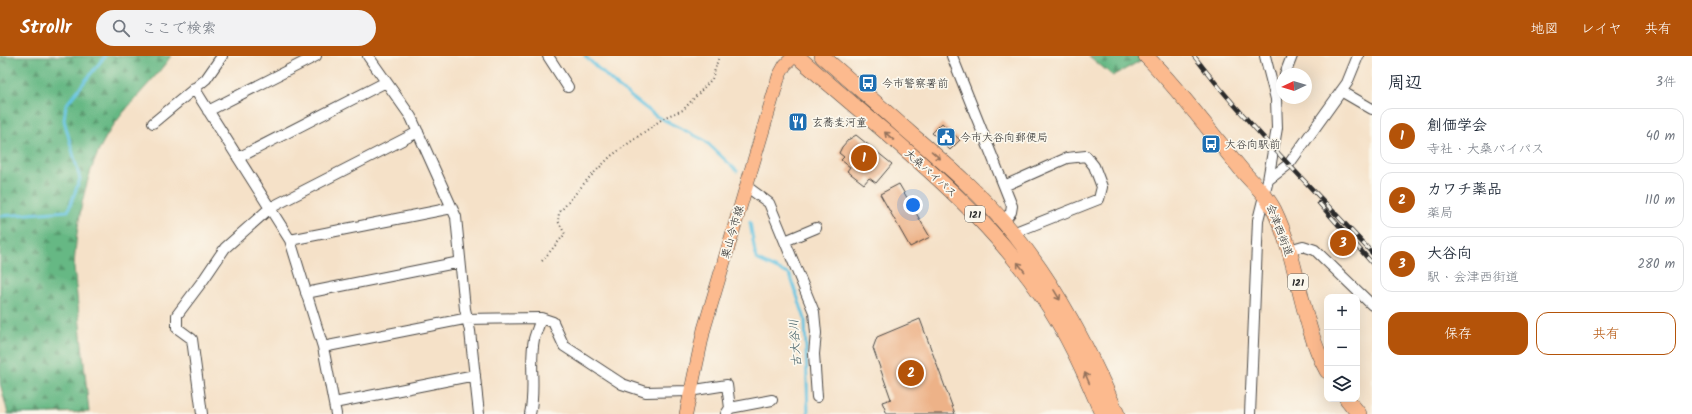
<!DOCTYPE html>
<html lang="ja">
<meta charset="utf-8">
<style>
:root{--surface:#fff;--page:#f2f2f3;--text:#1f2937;--muted:#747a83;--line:#e0e1e3;--accent:#b45309}
body{margin:0;font-family:Kalam,"Klee One",sans-serif;background:var(--page);color:var(--text)}
.controls{position:absolute;right:12px;bottom:12px;display:grid;overflow:hidden;border-radius:8px;box-shadow:0 4px 16px #0002}
.controls button{width:36px;height:36px;display:grid;place-items:center;padding:0;border:0;border-bottom:1px solid var(--line);background:var(--surface);color:var(--text);font:20px sans-serif}
.compass{position:absolute;left:1276px;top:12px;width:36px;height:36px;border-radius:50%;background:var(--surface);box-shadow:0 4px 16px #0002;rotate:266deg}
.you{position:absolute;left:913px;top:149px;width:14px;height:14px;margin:-10px;border:3px solid #fff;border-radius:50%;background:#1a73e8;box-shadow:0 0 0 6px #1a73e833}
.badge{display:grid;place-items:center;width:26px;height:26px;border-radius:50%;background:var(--accent);color:#fff;font-size:13px;font-weight:700}
.pin{position:absolute;translate:-50% -50%;border:2px solid #fff;box-shadow:0 1px 4px #0006}
.list{margin:0;padding:0;list-style:none}
h2{display:flex;justify-content:space-between;align-items:center;height:52px;margin:0;padding:0 16px;font-size:17px}
h2 small{font-size:13px;font-weight:400;color:var(--muted)}
.list li{display:grid;grid-template-columns:26px 1fr auto;gap:12px;align-items:center;box-sizing:border-box;height:56px;margin:0 8px 8px;padding:0 8px;border:1px solid var(--line);border-radius:12px}
.list b{display:block;font-size:15px;white-space:nowrap}
.list p{margin:0;font-size:13px;white-space:nowrap;color:var(--muted)}
.list em{font-size:13px;font-style:normal;color:var(--muted)}
.actions{display:flex;gap:8px;padding:12px 16px}
.actions a{flex:1;padding:9px 0;border:1px solid var(--accent);border-radius:12px;text-align:center;font-size:14px;color:var(--accent)}
.actions .main{background:var(--accent);color:#fff}
.icon{flex:none;width:22px;height:22px;fill:none;stroke:currentColor;stroke-width:2;stroke-linecap:round;stroke-linejoin:round}
.map{position:relative;flex:none;width:1372px;height:358px;overflow:hidden}
header{display:flex;align-items:center;gap:24px;box-sizing:border-box;height:56px;padding:0 20px;background:var(--accent);color:#fff}
header strong{font-size:19px}
nav{display:flex;gap:22px;margin-inline-start:auto;font-size:14px}
.search{width:280px;height:36px;background:var(--page);display:flex;align-items:center;gap:10px;box-sizing:border-box;padding:0 14px;border-radius:22px;color:var(--muted);font-size:15px}
main{display:flex}
aside{flex:1;background:var(--surface)}
.map>svg:first-child{display:block}
</style>
<header>
<strong>Strollr</strong>
<div class="search"><svg class="icon" aria-label="search" viewBox="0 0 24 24"><circle cx="10" cy="10" r="6"/><path d="M15 15l6 6"/></svg>ここで検索</div>
<nav><a>地図</a><a>レイヤ</a><a>共有</a></nav>
</header>
<main>
<div class="map">
<svg width="1372" height="358" viewBox="0 0 1372 358">
<defs>
<pattern id="forest-firs" width="22" height="20" patternUnits="userSpaceOnUse"><rect width="22" height="20" fill="#66b884"/><path d="M5 1l3.5 6h-7zM16 11l3.5 6h-7z" fill="#54966c"/></pattern>
</defs>
<rect width="100%" height="100%" fill="#fbf7ec"/>
<filter id="ink" filterUnits="userSpaceOnUse"><feTurbulence type="fractalNoise" baseFrequency=".025" numOctaves="2"/><feDisplacementMap in="SourceGraphic" scale="8" xChannelSelector="R" yChannelSelector="G"/><feConvolveMatrix kernelMatrix="1 2 1 2 8 2 1 2 1" color-interpolation-filters="sRGB"/></filter>
<filter id="wash" filterUnits="userSpaceOnUse"><feTurbulence type="fractalNoise" baseFrequency=".012" numOctaves="4" result="noise"/><feDisplacementMap in="SourceGraphic" scale="16" xChannelSelector="R" yChannelSelector="G"/><feGaussianBlur stdDeviation="0.9" result="paint"/><feColorMatrix in="noise" values="0 0 0 0 0 0 0 0 0 0 0 0 0 0 0 0 0 1.4 0 .05"/><feComposite in="paint" operator="in"/></filter>
<g filter="url(#wash)">
<rect width="100%" height="100%" fill="#f5e1c8"/>
<path fill="url(#forest-firs)" stroke="#487258" d="M0,0H171C155,23 133,43 116,66C86,105 77,163 74,211L89,356L8,358L0,327Z
M1089,0H1149L1113,20Z"/>
<g fill="none" stroke-linecap="round" stroke-linejoin="round">
<path stroke="#63c3e1" stroke-width="3" d="M585,0L616,29L656,60L704,84L737,115
M0,160L68,155L80,123L64,64L66,49L105,0
M750,166L756,203L790,219L805,263L808,358"/>
</g>
<g id="blocks">
<path fill="#edb288" d="M942,67L960,84L950,94L932,77Z
M856,79L892,108L876,127L869,122L864,128L847,115L850,111L841,104L844,101L839,97L842,91L848,84Z
M899,128L930,181L910,191L880,138Z
M920,263L955,358H887L882,346L891,343L873,292L877,281Z"/>
</g>
</g>
<g filter="url(#ink)">
<use href="#blocks" fill-opacity="0" stroke="#494643" stroke-width="1"/>
<g fill="none" stroke-linecap="round" stroke-linejoin="round">
<defs>
<path id="minor" d="M368,0L411,61L456,161L465,253L470,275L479,358
M548,0L568,31
M952,0L1012,150L1011,156L1003,166
M1285,18L1292,0
M194,32L290,184L323,291L336,358
M1341,35L1372,53
M208,55L316,0
M153,67L206,23L222,0
M238,102L386,26
M1268,124L1289,108L1347,27L1358,0
M746,130L769,147L814,256L816,277L814,298L817,341
M1004,130L1067,102L1086,100L1094,110L1102,131L1099,143L1013,177
M290,184L452,152
M785,185L816,172
M1289,194L1303,190L1315,194L1372,249
M306,237L460,206
M323,291L464,263L541,262L553,266L564,290L622,328L646,336L689,335L727,329L730,352L726,358
M334,347L475,319
M730,352L772,344
M202,358L192,283L177,272V259L204,223L225,192L270,152L418,76
M530,358C536,333 529,308 534,283C536,276 539,269 541,262
M1250,358L1258,164L1268,124L1277,72L1276,43L1265,0"/>
<path id="major" d="M686,358L704,273L779,20L785,9L794,0"/>
<path id="highway" d="M797,0C882,76 977,144 1042,240C1067,277 1085,317 1102,358
M822,0C852,26 882,52 911,78C947,109 983,140 1013,177C1058,232 1089,294 1117,358
M1146,0C1180,35 1209,74 1240,112C1251,126 1266,137 1274,154C1299,205 1300,265 1327,315
M1347,343L1359,358"/>
</defs>
<use href="#minor" stroke="#494643" stroke-width="12"/>
<use href="#major" stroke="#494643" stroke-width="14"/>
<use href="#highway" stroke="#494643" stroke-width="16"/>
<path stroke="#494643" stroke-width="2" stroke-dasharray="1 3" stroke-linecap="butt" d="M542,205L565,178L558,165L559,157L587,124L611,100L665,61L683,54L712,23L719,0"/>
<use href="#minor" stroke="#fff" stroke-width="10"/>
<use href="#major" stroke="#fcba8e" stroke-width="13"/>
<use href="#highway" stroke="#fcba8e" stroke-width="15"/>
<defs>
<path id="rail" d="M1194,0C1248,70 1312,131 1372,197
M1319,147L1372,207"/>
</defs>
<use href="#rail" stroke="#2b2b2b" stroke-width="4.5"/>
<use href="#rail" stroke="#fbf7ec" stroke-width="3" stroke-dasharray="9" stroke-linecap="butt"/>
</g>
<defs><path id="oneway-shaft" d="M-6 0H5M1.5-3L5.5 0L1.5 3" fill="none" stroke-width="1.6" stroke-linecap="round" stroke-linejoin="round"/></defs>
<g stroke="#94725c">
<use href="#oneway-shaft" transform="translate(889 80) rotate(-139)"/>
<use href="#oneway-shaft" transform="translate(936 99) rotate(41)"/>
<use href="#oneway-shaft" transform="translate(1021 211) rotate(-128)"/>
<use href="#oneway-shaft" transform="translate(1057 239) rotate(59)"/>
<use href="#oneway-shaft" transform="translate(1087 322) rotate(-113)"/>
</g>
</g>
<defs>
<symbol id="bus-square" viewBox="-11 -11 22 22"><rect x="-9" y="-9" width="18" height="18" rx="4" fill="#1f6fb2" stroke="#fbf7ec"/><path d="M-5-6H5V4H4V6H2V4H-2V6H-4V4H-5ZM-3.5-4V0h7V-4ZM-3.5 1.2v1.5H-2V1.2ZM2 1.2v1.5H3.5V1.2Z" fill="#fff"/></symbol>
<symbol id="restaurant-square" viewBox="-11 -11 22 22"><rect x="-9" y="-9" width="18" height="18" rx="4" fill="#1f6fb2" stroke="#fbf7ec"/><path d="M-5-6h1v4h1v-4h1v4h1v-4h1v5L-1.5 .5V6h-2V.5L-5-1ZM5-6V6H3V1.5H1.5Q1.5-4 5-6Z" fill="#fff"/></symbol>
<symbol id="civic-square" viewBox="-11 -11 22 22"><rect x="-9" y="-9" width="18" height="18" rx="4" fill="#1f6fb2" stroke="#fbf7ec"/><path d="M-.6-6.5H3V-4.5H.6V-3L4-1V1h2V6H-6V1h2V-1L-.6-3ZM-1.2 2.5V6h2.4V2.5Z" fill="#fff"/></symbol>
</defs>
<g fill-rule="evenodd">
<use href="#bus-square" x="857" y="16" width="22" height="22"/>
<use href="#restaurant-square" x="787" y="55" width="22" height="22"/>
<use href="#civic-square" x="935" y="70" width="22" height="22"/>
<use href="#bus-square" x="1200" y="77" width="22" height="22"/>
</g>
<g text-anchor="middle" stroke-width="3.5" stroke-linejoin="round" paint-order="stroke">
<g fill="#fbf7ec" stroke="#696865" stroke-width="1">
<rect x="965" y="150" width="20" height="16" rx="3"/>
<rect x="1288" y="218" width="20" height="16" rx="3"/>
</g>
<g font-size="10" font-weight="bold" fill="#2b2b2b">
<text x="975" y="162">121</text>
<text x="1298" y="230">121</text>
</g>
<g font-size="11" fill="#2b2b2b" stroke="#fbf7ec" text-anchor="start">
<text x="882" y="31">今市警察署前</text>
<text x="812" y="70">玄蕎麦河童</text>
<text x="960" y="85">今市大谷向郵便局</text>
<text x="1225" y="92">大谷向駅前</text>
</g>
<g font-size="11" fill="#2b2b2b" stroke="#fbf7ec">
<text transform="translate(931 117) rotate(42)" y="4">大桑バイパス</text>
<text transform="translate(1280 174) rotate(69)" y="4">会津西街道</text>
<text transform="translate(732 176) rotate(-74)" y="4">栗山今市線</text>
</g>
<g font-size="12" font-style="italic" fill="#3c5962" stroke="#fbf7ec">
<text transform="translate(795 287) rotate(-94)" y="4">古大谷川</text>
</g>
</g>
</svg>
<div class="controls">
<button>+</button>
<button>−</button>
<button><svg class="icon" aria-label="layers" viewBox="0 0 24 24"><path d="M12 4l9 5-9 5-9-5zM3 14l9 5 9-5"/></svg></button>
</div>
<svg class="compass" viewBox="-18 -18 36 36"><path d="M0-13l5 13h-10z" fill="#e53935"/><path d="M0 13l5-13h-10z" fill="#747a83"/></svg>
<div class="you"></div>
<div class="pin badge" style="left:864px;top:102px">1</div>
<div class="pin badge" style="left:911px;top:317px">2</div>
<div class="pin badge" style="left:1343px;top:187px">3</div>
</div>
<aside>
<h2>周辺<small>3件</small></h2>
<ul class="list">
<li><span class="badge">1</span><div><b>創価学会</b><p>寺社 · 大桑バイパス</p></div><em>40 m</em></li>
<li><span class="badge">2</span><div><b>カワチ薬品</b><p>薬局</p></div><em>110 m</em></li>
<li><span class="badge">3</span><div><b>大谷向</b><p>駅 · 会津西街道</p></div><em>280 m</em></li>
</ul>
<div class="actions"><a class="main">保存</a><a>共有</a></div>
</aside>
</main>
